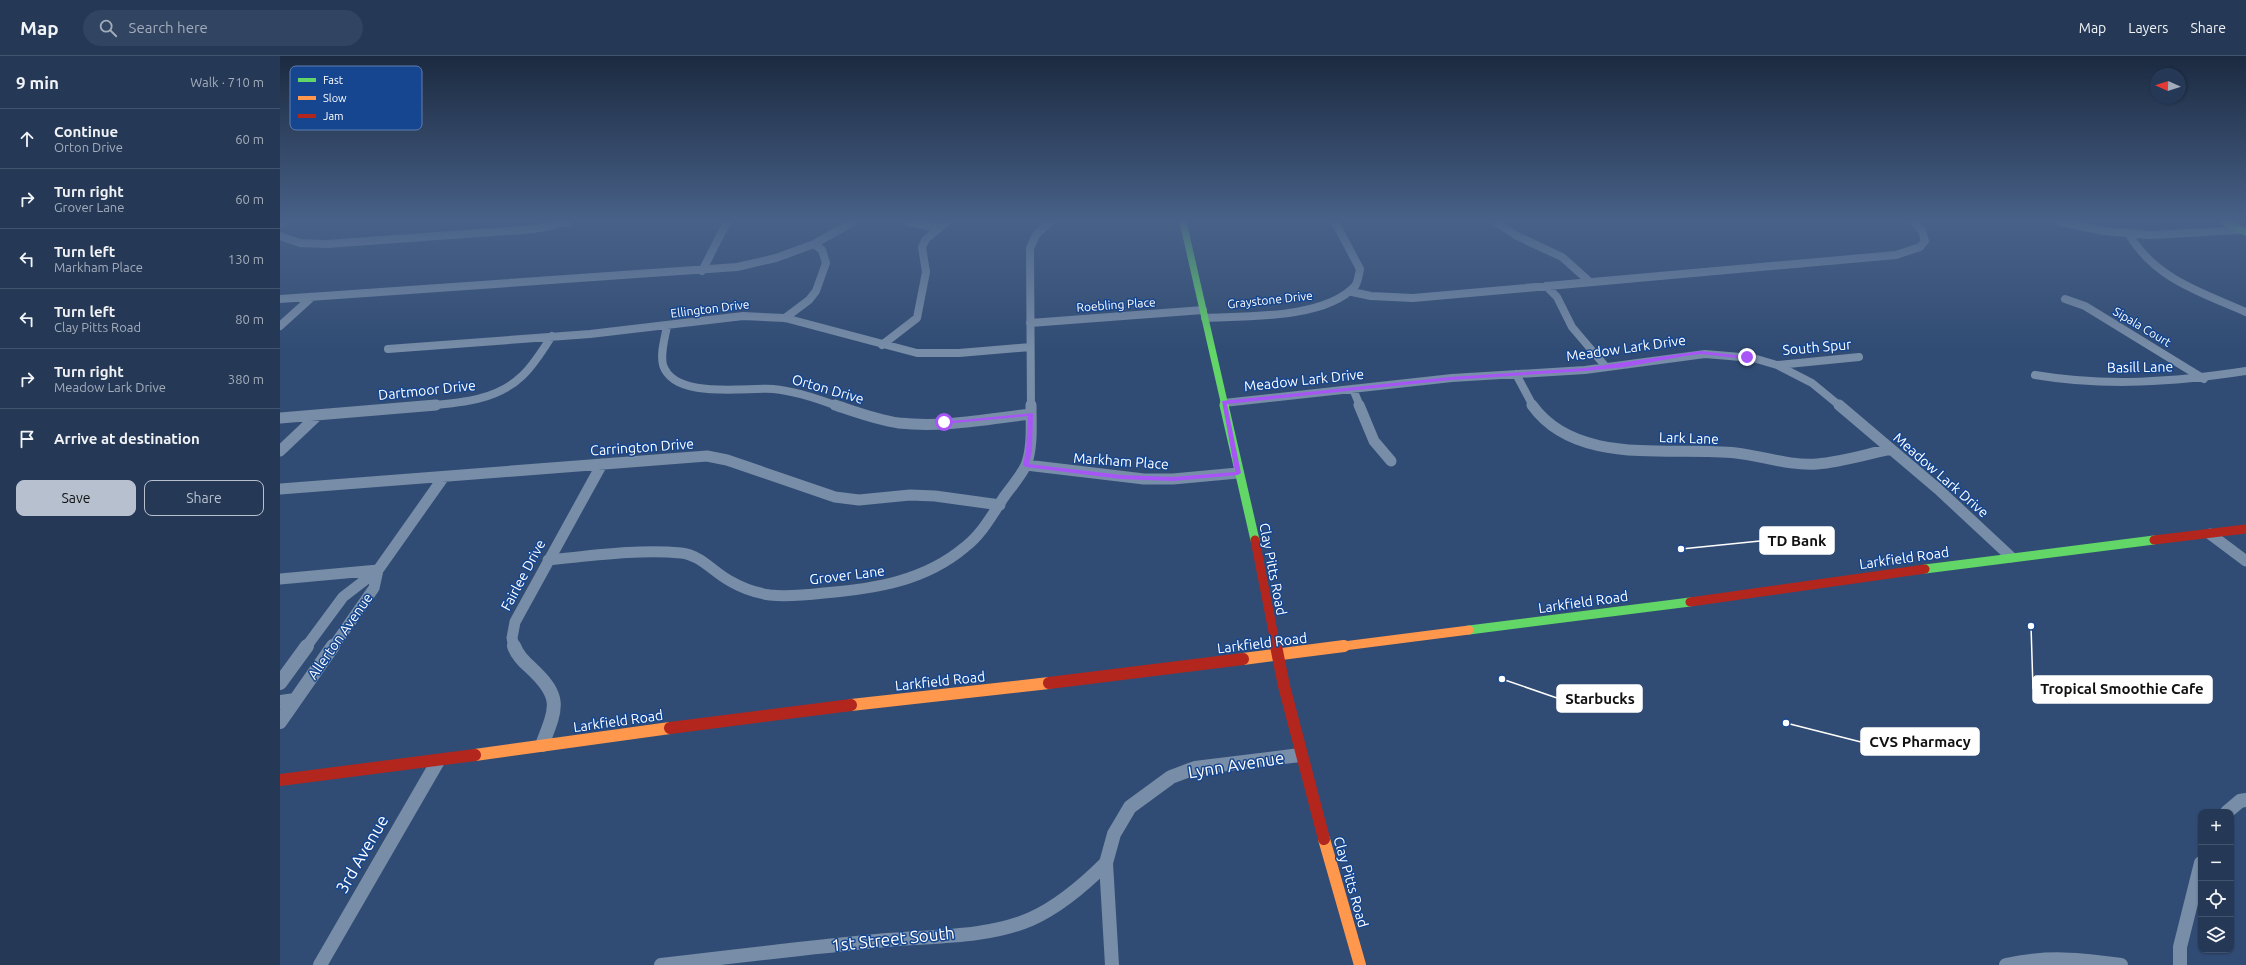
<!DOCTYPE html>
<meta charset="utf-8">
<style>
:root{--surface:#253957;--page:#314461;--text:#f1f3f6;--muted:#a3acba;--line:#42536d;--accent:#b7c0ce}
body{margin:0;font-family:Ubuntu,sans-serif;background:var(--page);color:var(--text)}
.controls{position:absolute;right:12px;bottom:12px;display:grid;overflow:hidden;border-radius:8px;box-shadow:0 1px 3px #0004}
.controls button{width:36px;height:36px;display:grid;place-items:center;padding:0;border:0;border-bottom:1px solid var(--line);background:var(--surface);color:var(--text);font:20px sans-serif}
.compass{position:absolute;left:1870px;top:12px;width:36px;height:36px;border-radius:50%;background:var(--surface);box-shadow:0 1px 3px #0004;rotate:273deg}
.stop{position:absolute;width:12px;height:12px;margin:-9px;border:3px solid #a855f7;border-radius:50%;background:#fff}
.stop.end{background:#a855f7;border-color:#fff;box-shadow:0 1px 4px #0008}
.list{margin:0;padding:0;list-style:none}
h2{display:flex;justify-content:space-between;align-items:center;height:52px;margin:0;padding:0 16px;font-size:17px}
h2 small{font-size:13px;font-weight:400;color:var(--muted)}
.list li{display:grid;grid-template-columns:26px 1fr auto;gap:12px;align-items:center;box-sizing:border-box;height:60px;padding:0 16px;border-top:1px solid var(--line)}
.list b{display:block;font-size:15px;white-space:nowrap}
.list p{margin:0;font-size:13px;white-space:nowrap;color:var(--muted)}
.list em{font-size:13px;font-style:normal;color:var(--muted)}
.actions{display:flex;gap:8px;padding:12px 16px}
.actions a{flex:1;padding:9px 0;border:1px solid var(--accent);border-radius:8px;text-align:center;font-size:14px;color:var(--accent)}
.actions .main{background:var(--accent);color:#111}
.icon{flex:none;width:22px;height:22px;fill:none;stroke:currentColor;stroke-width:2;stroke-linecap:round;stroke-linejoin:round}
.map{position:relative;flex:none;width:1966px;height:909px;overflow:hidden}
header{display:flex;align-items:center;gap:24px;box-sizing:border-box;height:56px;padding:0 20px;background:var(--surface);border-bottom:1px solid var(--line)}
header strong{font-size:19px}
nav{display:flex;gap:22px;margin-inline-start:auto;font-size:14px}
.search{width:280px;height:36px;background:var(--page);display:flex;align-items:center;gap:10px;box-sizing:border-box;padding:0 14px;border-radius:22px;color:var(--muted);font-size:15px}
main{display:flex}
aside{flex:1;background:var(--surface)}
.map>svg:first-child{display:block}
</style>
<header>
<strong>Map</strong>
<div class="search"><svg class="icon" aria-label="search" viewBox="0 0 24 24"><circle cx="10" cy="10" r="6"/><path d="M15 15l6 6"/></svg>Search here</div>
<nav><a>Map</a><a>Layers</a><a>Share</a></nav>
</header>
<main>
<aside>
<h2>9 min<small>Walk · 710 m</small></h2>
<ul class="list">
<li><svg class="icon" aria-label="ahead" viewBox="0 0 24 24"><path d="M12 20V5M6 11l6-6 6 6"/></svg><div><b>Continue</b><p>Orton Drive</p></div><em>60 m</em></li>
<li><svg class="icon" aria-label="right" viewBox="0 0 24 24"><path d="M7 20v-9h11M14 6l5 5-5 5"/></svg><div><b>Turn right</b><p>Grover Lane</p></div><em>60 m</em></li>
<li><svg class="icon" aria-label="left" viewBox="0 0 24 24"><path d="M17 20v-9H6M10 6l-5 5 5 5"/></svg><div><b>Turn left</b><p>Markham Place</p></div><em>130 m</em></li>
<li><svg class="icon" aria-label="left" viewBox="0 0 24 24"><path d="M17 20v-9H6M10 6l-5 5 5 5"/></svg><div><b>Turn left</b><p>Clay Pitts Road</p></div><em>80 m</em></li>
<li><svg class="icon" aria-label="right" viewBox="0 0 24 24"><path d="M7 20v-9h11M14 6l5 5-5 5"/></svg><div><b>Turn right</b><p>Meadow Lark Drive</p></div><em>380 m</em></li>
<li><svg class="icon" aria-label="arrive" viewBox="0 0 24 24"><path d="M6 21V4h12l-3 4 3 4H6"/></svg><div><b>Arrive at destination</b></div></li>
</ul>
<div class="actions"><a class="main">Save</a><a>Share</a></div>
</aside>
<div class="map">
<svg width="1966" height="909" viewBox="0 0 1966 909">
<rect width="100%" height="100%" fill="#314c74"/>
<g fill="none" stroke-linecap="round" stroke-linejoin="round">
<path stroke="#788da7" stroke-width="8" d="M629,166L657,172
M1216,166L1237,180L1282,201L1310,226
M1780,166L1824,175L1870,179L1961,174
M0,168L2,166
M1848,177C1875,223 1920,236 1966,256
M0,180L20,187L47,188L254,173L288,166
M422,215L447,166
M1266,230L1277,241L1292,271L1326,311
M1072,236L1091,240L1133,242L1616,199L1640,191L1645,185L1642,175L1634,166
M0,243L457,211L496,202L534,188L573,166
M1785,243L1805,250L1924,323
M505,262L529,244L536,235L546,207L542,194L534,188
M925,262C966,260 1045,263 1075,230C1078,226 1079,218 1080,213L1055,166
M750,267L923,254
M0,270L32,241
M387,270C385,282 380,297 383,309C394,344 466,331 493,333C515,335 536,342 557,350
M602,289L637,262L646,216L642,191L646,183L667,166
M108,293L310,278L463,260L505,262L637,297H679L750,291
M1498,309L1579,301
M1236,318L1253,350
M1755,319C1826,331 1895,326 1966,315
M1073,333L1080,350
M944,347L1172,322L1305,314L1425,298L1473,302L1497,309L1532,327L1560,350
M144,350C178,347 216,345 242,320C254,309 263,293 272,280
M751,350L750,192L756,179L770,166"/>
<path stroke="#788da7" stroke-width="11" d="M555,349C576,356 597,364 619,367C663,372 708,363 751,358
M1079,349L1094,385L1111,405
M1252,349C1296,411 1391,390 1456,397C1483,400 1509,410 1537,408C1561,406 1587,398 1611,393
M1559,349L1658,433L1731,501
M0,362L156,349
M0,395L38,359
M746,409L864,423H893L958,417
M0,433L427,400L447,404L555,441L579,444L630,439L655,440L720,449
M1930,478L1966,505
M268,504C311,500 357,493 401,497C421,499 433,516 450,525C462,532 476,537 490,539C507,541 526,539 544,537C594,533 645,525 685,491C702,478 712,459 724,441C731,431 741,420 746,409C753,392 751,367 751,349
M0,523L98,514
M26,591L63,541L98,514L163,422
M53,591L94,532L98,514
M234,591L232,582L235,566L322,408"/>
<path stroke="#788da7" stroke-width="14" d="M234,590C237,599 244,606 251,612C282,641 277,651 262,689
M0,627L27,590
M0,646L15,644
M0,666L53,590
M1947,756L1960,745L1966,744
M40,909L158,705
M381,909C456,900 532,891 607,884C654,880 707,882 751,863C780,850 804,829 826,807
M832,909L826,807L834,778L850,751L891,721L915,712L1020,699
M1726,909C1765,900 1802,903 1841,909
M1900,909V891L1921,807"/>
<path stroke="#63d668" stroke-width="7" d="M903,166L945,350
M1945,166L1966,176"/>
<path stroke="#63d668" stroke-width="9" d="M944,349L975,484
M1645,513L1874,484
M1189,574L1410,546"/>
<path stroke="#ff974d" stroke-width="9" d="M1056,591L1189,574"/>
<path stroke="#ff974d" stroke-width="12" d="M963,603L1064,590
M571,649L769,627
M195,699L390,672
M1044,783L1080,909"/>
<path stroke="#b3261e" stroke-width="9" d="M975,484L996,591
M1874,484L1966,473
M1410,546L1645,513"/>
<path stroke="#b3261e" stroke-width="12" d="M996,590L1004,630L1044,783
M769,627L963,603
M390,672L571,649
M0,724L195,699"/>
</g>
<linearGradient id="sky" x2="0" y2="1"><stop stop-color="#1b2a40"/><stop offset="0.56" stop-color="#486188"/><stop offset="1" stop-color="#486188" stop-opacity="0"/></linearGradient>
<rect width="1966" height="294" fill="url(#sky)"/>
<path fill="#a855f7" d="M1421,295L1470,301L1467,303L1421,298L1405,300L1345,311L1305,315L1170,324L947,348L961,417L958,419L893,425L841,423L746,411L743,409L746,395L748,360L664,368L661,366L753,357L752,395L749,408L841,419L893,421L955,416L942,345L1170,321L1305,312Z"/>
<g text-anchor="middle" stroke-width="3" stroke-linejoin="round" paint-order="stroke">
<g font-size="12" fill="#fff" stroke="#16468f">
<text transform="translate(990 244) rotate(-6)" y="4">Graystone Drive</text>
<text transform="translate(836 249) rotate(-4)" y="4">Roebling Place</text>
<text transform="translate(430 253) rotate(-7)" y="4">Ellington Drive</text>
<text transform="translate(1862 271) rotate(31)" y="4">Sipala Court</text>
</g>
<g font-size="14" fill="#fff" stroke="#16468f">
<text transform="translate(1537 291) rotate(-5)" y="5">South Spur</text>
<text transform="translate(1346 292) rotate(-8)" y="5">Meadow Lark Drive</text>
<text transform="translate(1860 311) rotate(-1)" y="5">Basill Lane</text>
<text transform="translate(1024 324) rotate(-6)" y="5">Meadow Lark Drive</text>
<text transform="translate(548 333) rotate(16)" y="5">Orton Drive</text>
<text transform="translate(147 334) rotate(-6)" y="5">Dartmoor Drive</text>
<text transform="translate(1409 382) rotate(2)" y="5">Lark Lane</text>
<text transform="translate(362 391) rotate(-4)" y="5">Carrington Drive</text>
<text transform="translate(841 405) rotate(4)" y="5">Markham Place</text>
<text transform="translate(1661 419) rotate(41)" y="5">Meadow Lark Drive</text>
<text transform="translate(1624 502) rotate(-8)" y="5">Larkfield Road</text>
<text transform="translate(993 513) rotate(79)" y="5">Clay Pitts Road</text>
<text transform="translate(243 519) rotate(-62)" y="5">Fairlee Drive</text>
<text transform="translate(567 519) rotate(-7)" y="5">Grover Lane</text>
<text transform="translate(1303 546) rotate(-8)" y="5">Larkfield Road</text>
<text transform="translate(60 580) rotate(-55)" y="5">Allerton Avenue</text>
<text transform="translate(982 587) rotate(-7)" y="5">Larkfield Road</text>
<text transform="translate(660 625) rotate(-6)" y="5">Larkfield Road</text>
<text transform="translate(338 665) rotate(-8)" y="5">Larkfield Road</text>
<text transform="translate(1071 826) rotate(74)" y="5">Clay Pitts Road</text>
</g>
<g font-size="17" fill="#fff" stroke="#16468f">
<text transform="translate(956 709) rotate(-9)" y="6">Lynn Avenue</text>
<text transform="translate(82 798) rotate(-60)" y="6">3rd Avenue</text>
<text transform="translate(613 883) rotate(-6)" y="6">1st Street South</text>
</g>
</g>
<rect x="10" y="10" width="132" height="64" rx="6" fill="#16468f" stroke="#5c7eb1" stroke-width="1"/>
<rect x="18" y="22" width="18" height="4" fill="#63d668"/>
<rect x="18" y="40" width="18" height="4" fill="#ff974d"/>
<rect x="18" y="58" width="18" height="4" fill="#b3261e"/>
<g font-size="11" fill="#fff">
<text x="43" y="28">Fast</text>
<text x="43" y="46">Slow</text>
<text x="43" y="64">Jam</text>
</g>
<path fill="none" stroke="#fff" stroke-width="1.5" d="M1401 493L1480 485M1751 570L1753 633M1222 623L1277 642M1506 667L1581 686"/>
<g fill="#fff" stroke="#16468f" stroke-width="1.5">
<circle cx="1401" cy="493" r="4"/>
<circle cx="1751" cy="570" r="4"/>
<circle cx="1222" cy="623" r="4"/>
<circle cx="1506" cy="667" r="4"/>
</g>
<g fill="#fff" stroke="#fff" stroke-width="1.5">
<rect x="1480" y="471" width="74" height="27" rx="4"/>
<rect x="1753" y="620" width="179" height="27" rx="4"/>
<rect x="1277" y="629" width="85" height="27" rx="4"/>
<rect x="1581" y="672" width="118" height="27" rx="4"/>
</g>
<g font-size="15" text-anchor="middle" font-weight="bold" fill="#111">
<text x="1517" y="490">TD Bank</text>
<text x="1842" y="638">Tropical Smoothie Cafe</text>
<text x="1320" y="648">Starbucks</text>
<text x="1640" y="691">CVS Pharmacy</text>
</g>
</svg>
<div class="controls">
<button>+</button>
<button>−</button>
<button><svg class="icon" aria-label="locate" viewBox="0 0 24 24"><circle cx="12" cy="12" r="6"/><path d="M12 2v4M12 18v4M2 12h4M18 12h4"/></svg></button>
<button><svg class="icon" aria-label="layers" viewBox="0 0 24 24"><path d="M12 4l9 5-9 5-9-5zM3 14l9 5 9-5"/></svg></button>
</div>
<svg class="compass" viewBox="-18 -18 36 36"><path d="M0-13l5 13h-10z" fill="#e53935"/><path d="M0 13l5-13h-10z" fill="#a3acba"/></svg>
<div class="stop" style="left:664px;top:366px"></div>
<div class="stop end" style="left:1467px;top:301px"></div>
</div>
</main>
